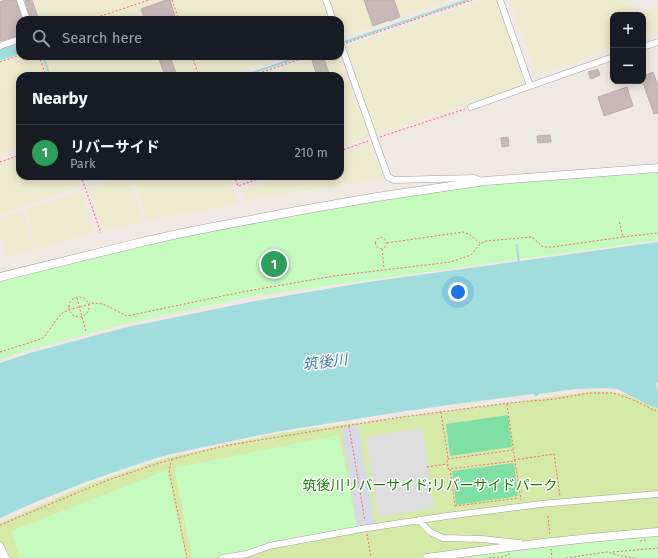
<!DOCTYPE html>
<meta charset="utf-8">
<style>
:root{--surface:#171b24;--page:#20242c;--text:#f1f3f6;--muted:#9ea1a6;--line:#363941;--accent:#b45309}
body{margin:0;font-family:"Fira Sans","Noto Sans JP",sans-serif;background:var(--page);color:var(--text)}
.controls{position:absolute;right:12px;top:12px;display:grid;overflow:hidden;border-radius:8px;box-shadow:0 2px 10px #0003}
.controls button{width:36px;height:36px;display:grid;place-items:center;padding:0;border:0;border-bottom:1px solid var(--line);background:var(--surface);color:var(--text);font:20px sans-serif}
.you{position:absolute;left:458px;top:292px;width:14px;height:14px;margin:-10px;border:3px solid #fff;border-radius:50%;background:#1a73e8;box-shadow:0 0 0 6px #1a73e833}
.badge{display:grid;place-items:center;width:26px;height:26px;border-radius:50%;background:var(--accent);color:#fff;font-size:13px;font-weight:700}
.pin{position:absolute;translate:-50% -50%;border:2px solid #fff;box-shadow:0 1px 4px #0006}
.list{margin:0;padding:0;list-style:none}
h2{display:flex;justify-content:space-between;align-items:center;height:52px;margin:0;padding:0 16px;font-size:17px}
h2 small{font-size:13px;font-weight:400;color:var(--muted)}
.list li{display:grid;grid-template-columns:26px 1fr auto;gap:12px;align-items:center;box-sizing:border-box;height:56px;padding:0 16px;border-top:1px solid var(--line)}
.list b{display:block;font-size:15px;white-space:nowrap}
.list p{margin:0;font-size:13px;white-space:nowrap;color:var(--muted)}
.list em{font-size:13px;font-style:normal;color:var(--muted)}
.icon{flex:none;width:22px;height:22px;fill:none;stroke:currentColor;stroke-width:2;stroke-linecap:round;stroke-linejoin:round}
.map{position:relative;flex:none;width:658px;height:558px;overflow:hidden}
.search{position:absolute;background:var(--surface);box-shadow:0 2px 10px #0003;left:16px;top:16px;width:328px;height:44px;display:flex;align-items:center;gap:10px;box-sizing:border-box;padding:0 14px;border-radius:12px;color:var(--muted);font-size:15px}
.panel{position:absolute;background:var(--surface);box-shadow:0 2px 10px #0003;left:16px;top:72px;width:328px;height:108px;border-radius:12px}
.map>svg:first-child{display:block}
</style>
<div class="map">
<svg width="658" height="558" viewBox="0 0 658 558">
<rect width="100%" height="100%" fill="#efe8e3"/>
<path fill="#eeeace" d="M0,0H451L340,38V20H20V56H287L229,76H20V148L0,155Z
M484,0H497L524,84L376,134L345,47Z
M510,0H631L637,14L658,6V33L643,38V15H613V49L537,75Z
M319,56H340L368,137L340,146V76H262Z
M369,144L383,179L244,200L242,190L281,176H340V155Z
M20,157V176H77L81,187L0,214V164Z
M122,176H129L144,222L104,231L89,188Z
M132,176H228L238,204L148,220Z
M82,191L94,232L38,250L25,209Z
M23,211L35,249L8,257L0,232V218Z"/>
<path fill="#d6eaa7" d="M596,391L625,394L658,409V532L434,558H0V523L89,484L166,458L280,433Z"/>
<path fill="#c6fabe" d="M658,173V240L254,296L121,325L29,350L0,359V281L157,241L312,211L485,185Z
M339,435L357,527L214,558H192L174,468Z
M167,470L186,557L182,558H20L11,531Z
M658,536V558H449L484,553Z"/>
<path fill="#7fe0a6" d="M508,415L512,447L450,456L446,424Z
M514,463L518,496L456,505L452,471Z"/>
<path fill="#ddd" d="M422,428L434,508L378,517L366,437Z"/>
<path fill="#d7dae5" d="M358,425L375,526L357,528L341,428Z"/>
<path fill="#a2ddde" d="M658,242V383H656L657,390L658,391V408L651,406L617,389L605,388L576,389L539,394L538,396H535L534,394C458,403 382,414 306,427C273,432 241,439 208,446C195,449 181,452 167,455C110,472 54,493 0,518V363L30,353L123,328L255,301L368,282Z"/>
<g fill="none" stroke-linecap="round" stroke-linejoin="round">
<path stroke="#a2ddde" stroke-width="2" d="M341,43L467,0
M14,50L20,48
M43,56L50,76
M243,76L302,56
M517,245L519,264"/>
<path stroke="#a2ddde" stroke-width="11" d="M0,55L14,50"/>
</g>
<path fill="#c7b9b6" stroke="#c1aba5" d="M5,0H16L22,20H20V35L0,41V2Z
M25,0H32L39,20H31Z
M167,0H170L176,20H145L141,9Z
M364,0H394L400,17L389,21V20L373,26Z
M158,56H170L177,76H165Z
M323,56L330,76H317L312,60Z
M598,69L600,75L591,79L588,72Z
M653,72L658,86V113L654,114L643,83V76Z
M627,87L633,106L604,116L598,97Z
M550,135L551,142L538,143L537,136Z
M508,137L509,146L502,147L501,138Z"/>
<g fill="none" stroke-linecap="round" stroke-linejoin="round">
<defs>
<path id="minor" d="M20,0L27,20
M326,0L333,20
M500,0L530,86
M340,42L388,177L394,180L474,178L482,181
M0,46L20,39
M643,47L658,42
M471,107L530,86L613,57
M419,520L430,532L443,538L482,539L520,543
M222,558L247,554L269,546L361,529L447,516L541,504L658,494"/>
<path id="tertiary" d="M0,277L142,242L187,232L302,210L377,197L485,181L658,168
M0,547L5,558
M427,558C504,547 581,538 658,532"/>
</defs>
<use href="#minor" stroke="#a1a1a1" stroke-width="7"/>
<use href="#tertiary" stroke="#a1a1a1" stroke-width="9"/>
<path stroke="#fd6677" stroke-width="1" stroke-dasharray="2 2" stroke-linecap="butt" d="M172,0L179,20
M89,20L149,0
M346,43L472,0
M39,56L46,76
M192,56L199,76
M0,62L20,55
M251,76L309,56
M380,137L465,109
M340,151L368,141
M0,162L20,155
M81,176L101,233
M234,176L238,186L267,176
M623,237L658,233
M375.5 243a5.5 5.5 0 1 1 11 0a5.5 5.5 0 1 1-11 0Z
M387,243L463,232L469,234L480,243
M382,249L384,269
M69 307a10 10 0 1 1 20 0a10 10 0 1 1-20 0Z
M77,298L86,332
M0,352L41,339L44,337L60,315L64,312L69,310L93,303L103,304L127,316L242,292L334,276L451,262L471,255L480,244L486,241L532,237L543,247H552L623,237L619,220
M507,404L515,461L521,500
M441,412L448,458
M349,426L365,521
M513,450L447,459L448,469L515,461
M172,459L169,470L187,558
M514,460L554,454L560,496
M427,467L447,464
M450,469L455,506
M455,506L519,498
M548,516L550,536
M0,525L108,480L169,460L223,446L395,418L509,403L555,399L589,393H614L636,401L658,412
M367,534L371,558
M640,541L647,540
M551,549L552,558
M613,552L658,548
M485,558L502,557L510,554
M566,558L607,552L621,556L635,558"/>
<use href="#minor" stroke="#fff" stroke-width="6"/>
<use href="#tertiary" stroke="#fff" stroke-width="8"/>
</g>
<g text-anchor="middle" stroke-width="3" stroke-linejoin="round" paint-order="stroke">
<g font-size="14" fill="#187e09" stroke="#fff">
<text x="430" y="490">筑後川リバーサイド;リバーサイドパーク</text>
</g>
<g font-size="15" font-style="italic" fill="#407e97" stroke="#fff">
<text transform="translate(325 362) rotate(-7)" y="5">筑後川</text>
</g>
</g>
</svg>
<div class="controls">
<button>+</button>
<button>−</button>
</div>
<div class="you"></div>
<div class="pin badge" style="left:274px;top:264px;background:#2e9e5b">1</div>
<div class="search"><svg class="icon" aria-label="search" viewBox="0 0 24 24"><circle cx="10" cy="10" r="6"/><path d="M15 15l6 6"/></svg>Search here</div>
<section class="panel">
<h2>Nearby<small></small></h2>
<ul class="list">
<li><span class="badge" style="background:#2e9e5b">1</span><div><b>リバーサイド</b><p>Park</p></div><em>210 m</em></li>
</ul>
</section>
</div>
